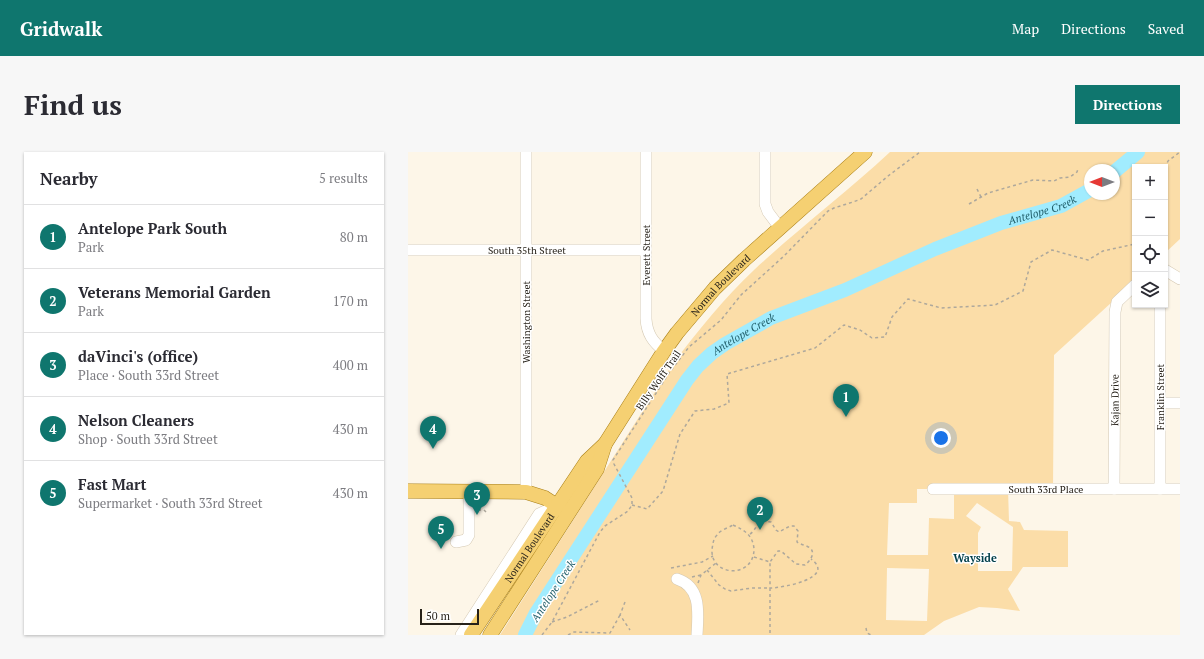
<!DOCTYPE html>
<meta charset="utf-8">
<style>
:root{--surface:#fff;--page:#f7f7f7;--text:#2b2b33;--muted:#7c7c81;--line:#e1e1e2;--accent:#0f766e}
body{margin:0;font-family:"PT Serif",serif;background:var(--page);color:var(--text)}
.controls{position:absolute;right:12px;top:12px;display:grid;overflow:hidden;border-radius:0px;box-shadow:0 1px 3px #0004}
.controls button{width:36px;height:36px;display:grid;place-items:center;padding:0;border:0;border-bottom:1px solid var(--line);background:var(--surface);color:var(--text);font:20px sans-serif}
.compass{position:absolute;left:676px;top:12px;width:36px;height:36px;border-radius:50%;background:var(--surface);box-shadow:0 1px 3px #0004;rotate:270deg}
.scale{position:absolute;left:12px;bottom:10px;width:59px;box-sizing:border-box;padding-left:4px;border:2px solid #27221a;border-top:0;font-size:11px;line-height:14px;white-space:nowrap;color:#27221a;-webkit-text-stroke:3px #fff;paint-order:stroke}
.you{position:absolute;left:533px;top:286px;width:14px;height:14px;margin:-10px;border:3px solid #fff;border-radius:50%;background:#1a73e8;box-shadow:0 0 0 6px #1a73e833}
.badge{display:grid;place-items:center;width:26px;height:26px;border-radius:50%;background:var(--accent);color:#fff;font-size:13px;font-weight:700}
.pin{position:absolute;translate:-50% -33px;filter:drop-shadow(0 1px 2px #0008)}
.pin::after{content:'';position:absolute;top:21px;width:14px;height:12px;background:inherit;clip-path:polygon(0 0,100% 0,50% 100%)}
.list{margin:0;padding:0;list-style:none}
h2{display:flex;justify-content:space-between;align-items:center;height:52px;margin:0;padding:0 16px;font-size:17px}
h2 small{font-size:13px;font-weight:400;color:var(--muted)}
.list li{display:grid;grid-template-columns:26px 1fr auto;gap:12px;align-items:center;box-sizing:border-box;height:64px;padding:0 16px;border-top:1px solid var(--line)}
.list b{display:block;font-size:15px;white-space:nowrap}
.list p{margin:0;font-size:13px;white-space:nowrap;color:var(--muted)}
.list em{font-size:13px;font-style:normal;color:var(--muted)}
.icon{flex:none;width:22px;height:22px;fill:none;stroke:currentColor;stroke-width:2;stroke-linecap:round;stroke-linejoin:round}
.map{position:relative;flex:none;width:772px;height:483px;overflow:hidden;border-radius:0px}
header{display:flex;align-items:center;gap:24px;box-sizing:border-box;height:56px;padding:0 20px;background:var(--accent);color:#fff}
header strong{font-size:19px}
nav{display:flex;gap:22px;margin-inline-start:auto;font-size:14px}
.intro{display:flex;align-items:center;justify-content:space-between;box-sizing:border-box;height:96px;padding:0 24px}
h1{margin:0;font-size:28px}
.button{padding:10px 18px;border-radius:0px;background:var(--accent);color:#fff;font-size:14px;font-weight:700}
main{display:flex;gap:24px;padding:0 24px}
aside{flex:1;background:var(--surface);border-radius:0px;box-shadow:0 1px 3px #0004}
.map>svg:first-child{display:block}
</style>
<header>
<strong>Gridwalk</strong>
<nav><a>Map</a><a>Directions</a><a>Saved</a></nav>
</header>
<div class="intro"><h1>Find us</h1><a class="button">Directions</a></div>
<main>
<aside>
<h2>Nearby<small>5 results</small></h2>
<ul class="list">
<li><span class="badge">1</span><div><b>Antelope Park South</b><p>Park</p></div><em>80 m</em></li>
<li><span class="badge">2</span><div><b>Veterans Memorial Garden</b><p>Park</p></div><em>170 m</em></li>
<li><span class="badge">3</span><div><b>daVinci's (office)</b><p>Place · South 33rd Street</p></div><em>400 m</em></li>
<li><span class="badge">4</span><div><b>Nelson Cleaners</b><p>Shop · South 33rd Street</p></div><em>430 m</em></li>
<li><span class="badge">5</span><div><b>Fast Mart</b><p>Supermarket · South 33rd Street</p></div><em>430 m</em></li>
</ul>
</aside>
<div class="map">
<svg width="772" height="483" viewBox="0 0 772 483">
<rect width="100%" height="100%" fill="#fdf6e8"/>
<path fill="#fbdda8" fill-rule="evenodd" d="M482,0H772V87L757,101V15H727V129L646,203L645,337H600L601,369L612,370L616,378L660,379V415H615L600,437L612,459L589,456L571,455L536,469L516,483H92L266,210C291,178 316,146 346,118C390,77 438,41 482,0ZM682,18H706V42H682ZM509,337H546V367L521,366L520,403H479L481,351H509ZM569,351L605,375L604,419H570V381L573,375L558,364ZM479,416L521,417L519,469L478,468Z"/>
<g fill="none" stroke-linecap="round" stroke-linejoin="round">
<g stroke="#a1ecfe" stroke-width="14">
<path d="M706,20L730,0"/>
<path id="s1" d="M117,483L128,461L279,228L290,214L304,201L317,192L363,166L437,138L527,97L593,71L653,54L682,38"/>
</g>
<defs>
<g id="minor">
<path d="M238,0V167C239,182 245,190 256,199"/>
<path d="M357,0V52L360,60L372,76"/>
<path id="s2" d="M0,98H238"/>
<path d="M757,118L772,127"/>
<path d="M752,251H772"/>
<path id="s3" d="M525,337H772"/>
<path id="s4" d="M706,337L707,160L709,150L727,133"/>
<path d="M752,337V153"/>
<path d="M118,340V0"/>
<path d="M48,390L58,388L61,383V339"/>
<path d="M269,427C294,435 290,462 289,483"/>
<path d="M53,483L131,362L148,354"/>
</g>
<g id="major">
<path d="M0,339L118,340L137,346L157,359"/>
<path id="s5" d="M63,483L179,309L197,292L256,199L269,181L307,136L336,108L457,0"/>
<path d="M82,483L189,317L197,292"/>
</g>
</defs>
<use href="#minor" stroke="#d4c8b2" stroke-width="12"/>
<use href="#major" stroke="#a97f16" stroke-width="15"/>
<path stroke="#aea89c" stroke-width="1.5" stroke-dasharray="3 3" stroke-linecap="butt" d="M757,16L760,9L772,0
M569,37L573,45
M561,52L580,41L625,28L646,29L652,26L662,25L669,20L670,17
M224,353L239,357L255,339L272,282L287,259L306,257L321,251L319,222L407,196L436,173L452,178L464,186L477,185L484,165L500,147L533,156L587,153L615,139L623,110L644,98L680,108L695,99L727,92
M70,358H76L78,360
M325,373C336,378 345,383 346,397C346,427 302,425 304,397C305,392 305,387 309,383C312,378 320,376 325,373Z
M342,382C347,379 349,371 355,369L363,370L368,378L371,380L382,374H386L390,379L389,390C393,393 398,393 402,396C408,401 402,409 397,413L388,412L373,399H370L362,410
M346,405L362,410V436C374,436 429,426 403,407
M263,416L294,410L305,404
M299,418L311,433L317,437L323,439L344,436H362V483
M284,425L293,423
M290,431L293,423L308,411
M217,450L212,463L222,478
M144,470L159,465L192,448
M458,476L459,481L463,483
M134,483L144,470L192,380L197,374L220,359L224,353V346L206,312L205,308L261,221L281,195L313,168L333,143L376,104L420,59L426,56L445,50L453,47L480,24L512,0
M160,483L166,480L202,481L212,463"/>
<use href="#minor" stroke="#fff" stroke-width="11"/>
<use href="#major" stroke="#f5d072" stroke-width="14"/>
</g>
<g text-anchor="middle" stroke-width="3" stroke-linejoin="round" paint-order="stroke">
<g font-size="10" fill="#27221a" stroke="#fff">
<text dy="4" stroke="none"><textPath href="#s2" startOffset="119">South 35th Street</textPath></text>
<text transform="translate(238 103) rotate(-90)" y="4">Everett Street</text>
<text dy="4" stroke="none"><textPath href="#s5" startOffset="431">Normal Boulevard</textPath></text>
<text transform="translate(118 170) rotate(-90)" y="4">Washington Street</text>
<text transform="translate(250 228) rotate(-55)" y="4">Billy Wolff Trail</text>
<text transform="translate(752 245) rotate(-90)" y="4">Franklin Street</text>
<text dy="4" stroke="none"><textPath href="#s4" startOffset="89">Kajan Drive</textPath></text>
<text dy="4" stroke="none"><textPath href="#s3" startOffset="113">South 33rd Place</textPath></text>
<text dy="4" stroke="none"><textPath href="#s5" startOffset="105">Normal Boulevard</textPath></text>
</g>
<g font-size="11" font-style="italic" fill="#215f6b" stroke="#fff">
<text dy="4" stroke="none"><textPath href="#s1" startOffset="700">Antelope Creek</textPath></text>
<text dy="4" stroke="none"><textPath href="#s1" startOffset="376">Antelope Creek</textPath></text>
<text transform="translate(145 439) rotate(-57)" y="4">Antelope Creek</text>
</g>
<g font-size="11" font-weight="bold" fill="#003f4a" stroke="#fff">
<text x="567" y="410">Wayside</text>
</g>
</g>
</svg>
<div class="controls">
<button>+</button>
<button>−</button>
<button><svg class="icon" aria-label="locate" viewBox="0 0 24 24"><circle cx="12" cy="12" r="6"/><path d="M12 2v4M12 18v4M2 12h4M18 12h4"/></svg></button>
<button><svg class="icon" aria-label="layers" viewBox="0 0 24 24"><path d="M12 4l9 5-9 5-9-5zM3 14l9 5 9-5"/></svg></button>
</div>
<svg class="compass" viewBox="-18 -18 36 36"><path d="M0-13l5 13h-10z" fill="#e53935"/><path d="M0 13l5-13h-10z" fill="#7c7c81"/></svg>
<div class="scale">50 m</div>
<div class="you"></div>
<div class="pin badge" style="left:438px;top:265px">1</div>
<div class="pin badge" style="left:352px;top:378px">2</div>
<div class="pin badge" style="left:69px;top:363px">3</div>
<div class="pin badge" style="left:25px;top:297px">4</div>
<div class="pin badge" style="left:33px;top:397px">5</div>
</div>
</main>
